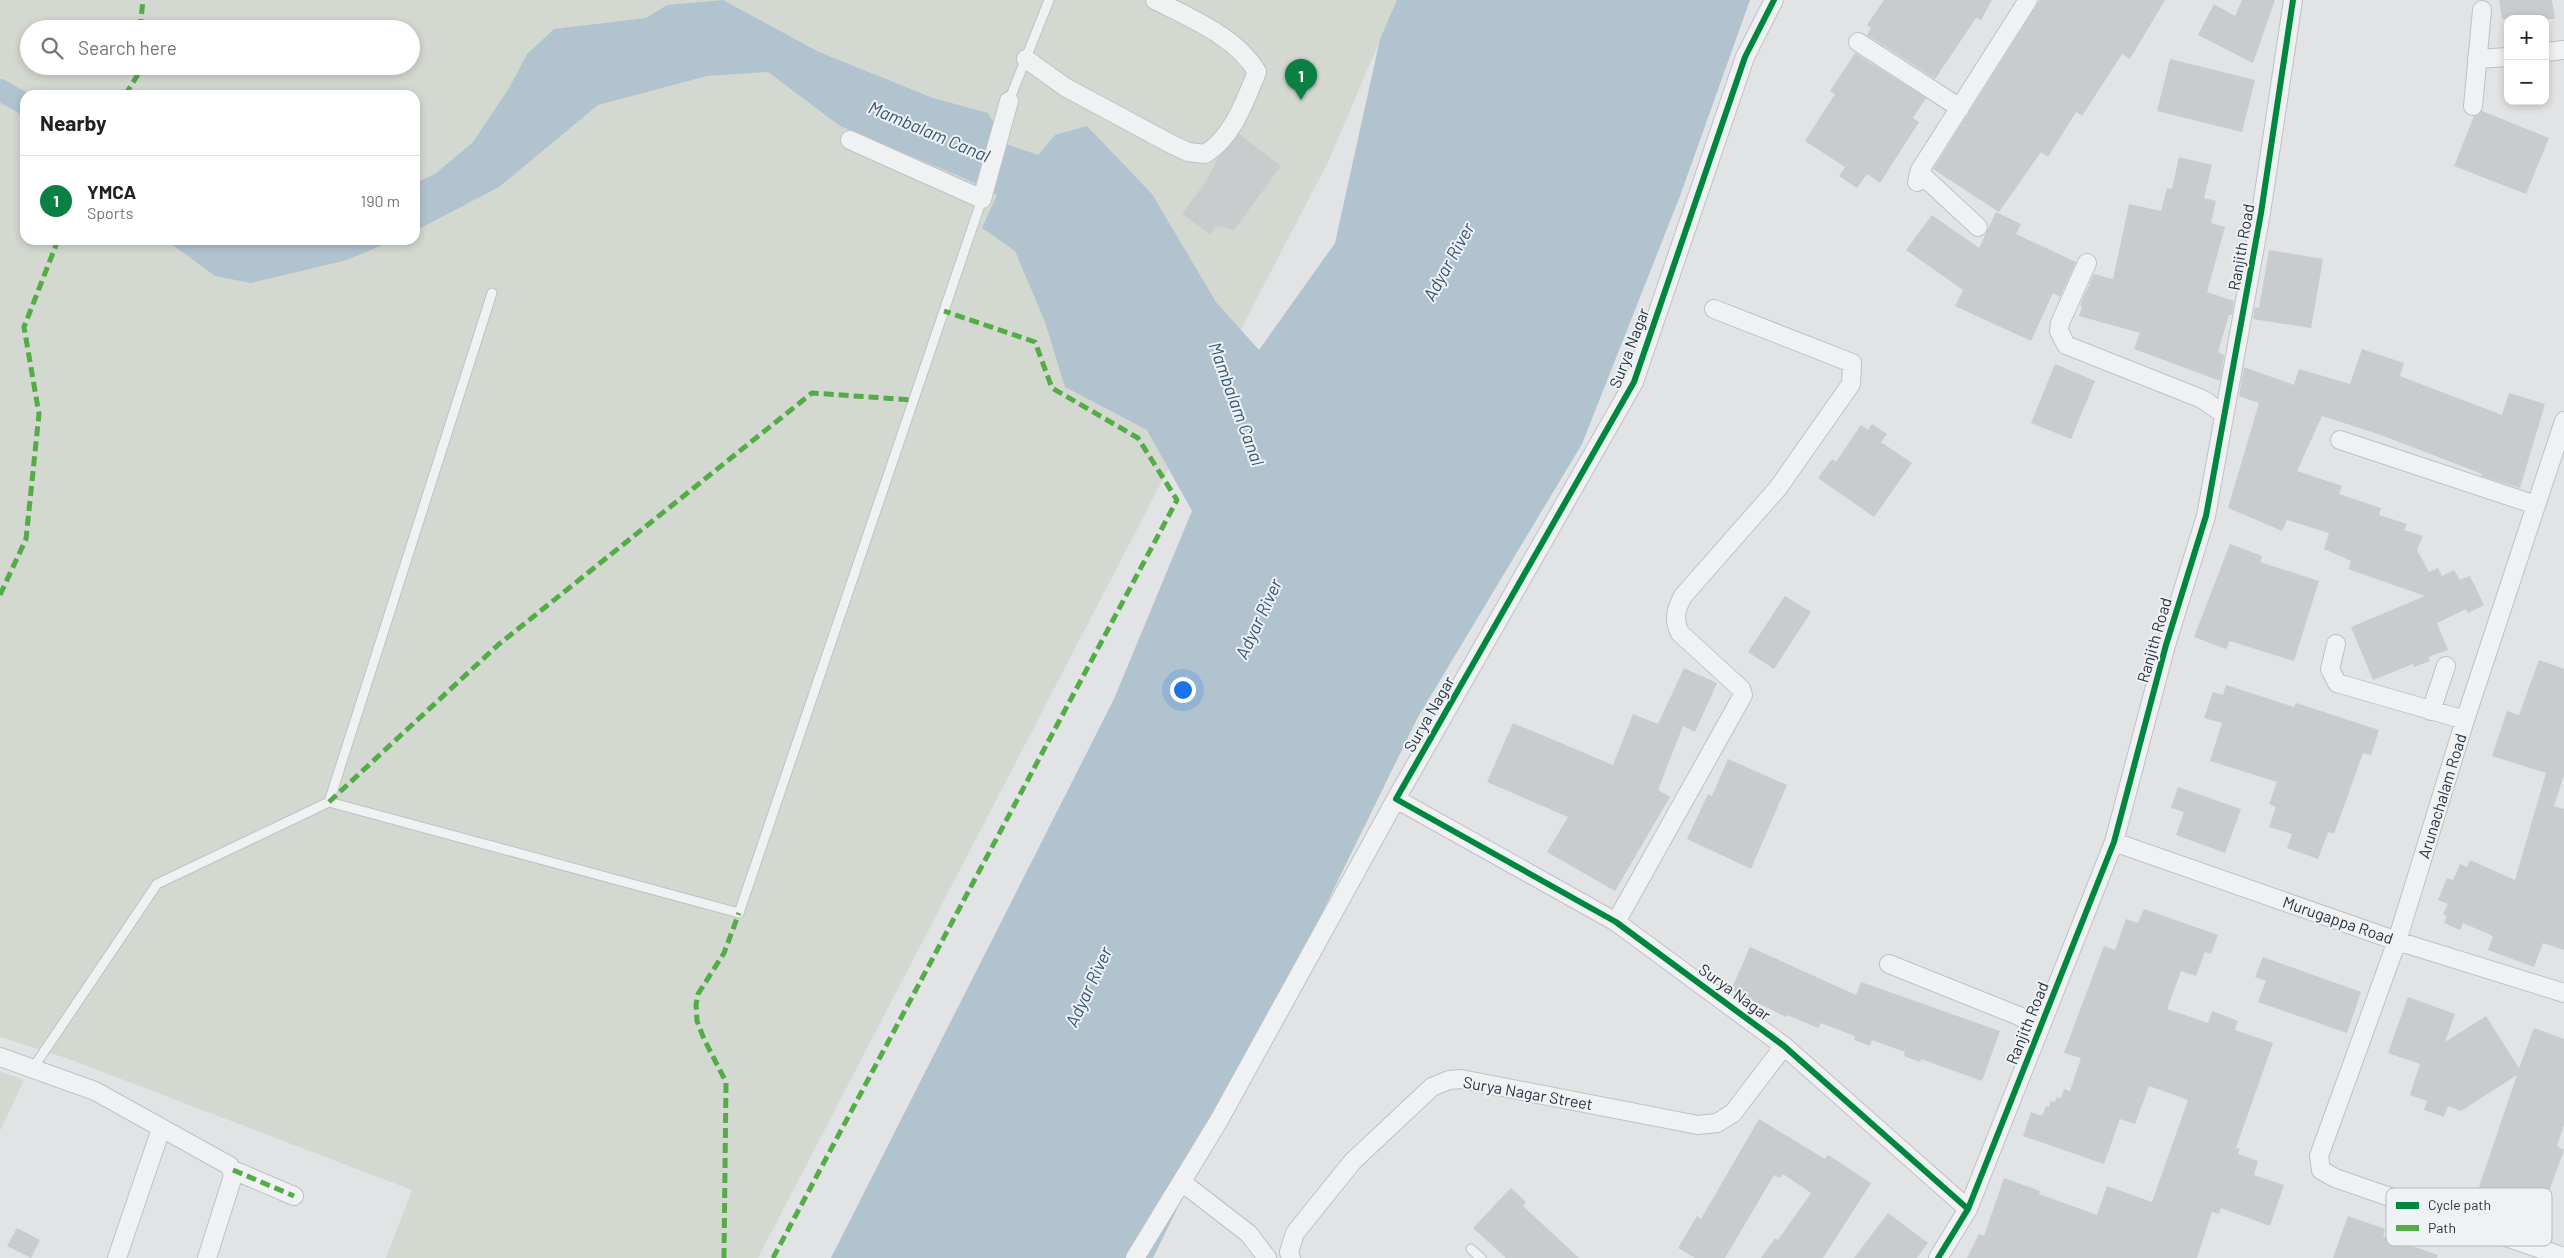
<!DOCTYPE html>
<meta charset="utf-8">
<style>
:root{--surface:#fff;--page:#f6f6f6;--text:#202124;--muted:#757577;--line:#e0e0e0;--accent:#0b8043}
body{margin:0;font-family:Barlow,sans-serif;background:var(--page);color:var(--text)}
.controls{position:absolute;right:15px;top:15px;display:grid;overflow:hidden;border-radius:10px;box-shadow:0 2px 8px #0003}
.controls button{width:45px;height:45px;display:grid;place-items:center;padding:0;border:0;border-bottom:1px solid var(--line);background:var(--surface);color:var(--text);font:25px sans-serif}
.you{position:absolute;left:1182px;top:689px;width:18px;height:18px;margin:-12px;border:4px solid #fff;border-radius:50%;background:#1a73e8;box-shadow:0 0 0 8px #1a73e833}
.badge{display:grid;place-items:center;width:32px;height:32px;border-radius:50%;background:var(--accent);color:#fff;font-size:16px;font-weight:700}
.pin{position:absolute;translate:-50% -41px;filter:drop-shadow(0 1px 2px #0008)}
.pin::after{content:'';position:absolute;top:26px;width:18px;height:15px;background:inherit;clip-path:polygon(0 0,100% 0,50% 100%)}
.list{margin:0;padding:0;list-style:none}
h2{display:flex;justify-content:space-between;align-items:center;height:65px;margin:0;padding:0 20px;font-size:21px}
h2 small{font-size:16px;font-weight:400;color:var(--muted)}
.list li{display:grid;grid-template-columns:32px 1fr auto;gap:15px;align-items:center;box-sizing:border-box;height:90px;padding:0 20px;border-top:1px solid var(--line)}
.list b{display:block;font-size:19px;white-space:nowrap}
.list p{margin:0;font-size:16px;white-space:nowrap;color:var(--muted)}
.list em{font-size:16px;font-style:normal;color:var(--muted)}
.icon{flex:none;width:28px;height:28px;fill:none;stroke:currentColor;stroke-width:2;stroke-linecap:round;stroke-linejoin:round}
.map{position:relative;flex:none;width:2564px;height:1258px;overflow:hidden}
.search{position:absolute;background:var(--surface);box-shadow:0 2px 8px #0003;left:20px;top:20px;width:400px;height:55px;display:flex;align-items:center;gap:12px;box-sizing:border-box;padding:0 18px;border-radius:28px;color:var(--muted);font-size:19px}
.panel{position:absolute;background:var(--surface);box-shadow:0 2px 8px #0003;left:20px;top:90px;width:400px;height:155px;border-radius:15px}
.map>svg:first-child{display:block}
</style>
<div class="map">
<svg width="2564" height="1258" viewBox="0 0 2564 1258">
<rect width="100%" height="100%" fill="#e1e3e5"/>
<path fill="#d3d9d1" fill-rule="evenodd" d="M0,0H1397L1329,160L758,1258H386L412,1190L66,1058L0,1037ZM29,29H411V66H29ZM25,95H415V240H25Z
M0,1072L24,1080L0,1131Z"/>
<path fill="#b1c3cf" d="M723,0L819,52L933,98L988,113L1006,144L1038,155L1055,135L1087,126L1152,194L1216,302L1259,350L1335,243L1380,39L1397,0H1750L1680,196L1582,444L1418,717L1153,1258H831L1114,699L1192,511L1147,430L1065,387L1045,322L1015,251L982,228L997,195L966,179L840,126L768,72L707,76L598,105L499,187L415,231V183L435,174L473,142L509,88L527,54L554,29L646,18L667,5Z
M166,240H394L347,260L251,283L215,276Z"/>
<g fill="none" stroke-linecap="round" stroke-linejoin="round">
<path stroke="#b1c3cf" stroke-width="22" d="M0,90L25,104"/>
</g>
<path fill="#c9cbcd" d="M1884,0H1992L1981,20L1976,18L1935,79L1867,35L1871,28L1867,25Z
M2040,0H2165L2130,59L2122,54L2082,116L2076,112L2048,157L2041,152L1999,212L1933,169Z
M2242,0H2275L2253,63L2198,35L2214,4L2235,16Z
M2499,0H2552L2555,19H2502Z
M1855,53L1926,98L1913,118L1919,122L1880,183L1867,174L1857,188L1839,176L1845,167L1805,141L1835,94L1830,91Z
M2170,59L2255,80L2242,132L2157,111Z
M2482,111L2549,138L2526,194L2454,166L2474,116Z
M1239,134L1281,166L1234,230L1217,226L1210,234L1182,214L1206,181L1219,157Z
M2179,157L2212,165L2204,198L2216,201L2211,223L2225,227L2207,292L2234,301L2232,315H2229L2218,352L2224,355L2220,381L2134,349L2140,333L2079,316L2082,306L2080,305L2094,274L2113,279L2129,204L2161,211L2167,188L2172,189Z
M1996,212L2021,224L2016,234L2076,262L2060,297L2053,293L2031,341L1955,306L1963,290L1906,250L1932,215L1979,248Z
M2269,250L2323,259L2311,328L2253,319L2255,307L2259,308Z
M2362,349L2404,363L2400,376L2502,415L2509,393L2545,404L2520,488L2481,476L2482,474L2381,435L2322,416L2297,471L2342,486L2339,494L2381,508L2379,515L2407,524L2404,530L2423,536L2417,550L2429,572L2438,568L2442,576L2454,570L2460,580L2470,576L2484,605L2468,613L2466,609L2437,623L2448,650L2428,657L2430,661L2414,667L2413,664L2373,680L2351,627L2425,596L2348,569L2351,561L2324,549L2329,533L2287,520L2282,531L2228,508L2259,403L2239,396L2244,367L2294,385L2299,369L2350,384Z
M2055,364L2095,381L2071,439L2031,423Z
M1872,424L1887,434L1881,442L1912,463L1874,517L1818,478L1832,459L1836,462L1861,425L1868,430Z
M2230,544L2262,556L2260,562L2319,581L2294,661L2230,641L2226,649L2194,637Z
M1785,596L1811,612L1774,669L1748,652Z
M2539,660L2564,669V775L2554,806L2564,809V950L2543,943L2534,967L2488,950L2493,936L2463,923L2460,930L2444,923L2447,916L2443,914L2448,904L2438,900L2447,878L2453,880L2460,864L2467,867L2470,860L2515,880L2546,773L2492,756L2507,711L2519,715Z
M1684,668L1717,683L1695,732L1683,726L1658,790L1670,797L1615,891L1547,852L1568,817L1487,782L1513,723L1613,765L1633,714L1658,724Z
M2226,685L2294,707L2296,703L2379,730L2371,755L2363,753L2334,834L2328,832L2318,859L2287,848L2292,834L2269,827L2276,807L2269,804L2277,782L2210,761L2222,723L2204,718L2213,692L2223,695Z
M1728,759L1787,785L1751,869L1687,839L1708,794L1712,796Z
M2178,787L2241,809L2225,853L2176,835L2184,812L2171,808Z
M2144,909L2218,935L2211,954L2205,952L2196,976L2181,971L2167,1009L2208,1023L2212,1011L2238,1021L2235,1030L2273,1043L2236,1148L2240,1149L2238,1154L2258,1161L2254,1175L2284,1185L2270,1226L2221,1208L2219,1214L2212,1212L2197,1258H1967L1979,1234L1984,1236L2004,1178L2040,1191L2039,1194L2097,1215L2107,1186L2152,1202L2188,1100L2149,1086L2135,1124L2120,1119L2104,1164L2023,1136L2031,1112L2042,1116L2046,1106L2049,1107L2051,1101L2055,1102L2057,1097L2061,1098L2064,1089L2070,1091L2081,1058L2064,1053L2104,946L2115,950L2126,919L2138,923Z
M1750,947L1856,995L1861,982L2000,1031L1982,1081L1921,1059L1920,1062L1904,1056L1905,1052L1872,1040L1870,1046L1854,1040L1855,1036L1821,1023L1818,1028L1787,1015L1786,1017L1731,990Z
M2263,957L2361,992L2347,1033L2258,1002L2266,981L2255,977Z
M2408,997L2455,1014L2445,1042L2486,1016L2519,1068L2534,1028L2564,1039V1125L2557,1146L2564,1150L2539,1219L2476,1196L2517,1075L2461,1111L2448,1106L2444,1117L2424,1110L2427,1101L2410,1095L2420,1064L2388,1053Z
M1759,1119L1825,1159L1828,1155L1871,1183L1823,1258H1761L1775,1238L1778,1240L1811,1193L1783,1174L1780,1178L1774,1175L1725,1258H1695L1678,1248L1697,1216L1701,1219Z
M1511,1188L1526,1202L1523,1206L1579,1258H1506L1473,1228Z
M1888,1213L1928,1243L1917,1258H1854Z
M2348,1216L2385,1229L2383,1236L2438,1255L2437,1258H2333Z
M17,1228L40,1240L31,1258L7,1246Z"/>
<g fill="none" stroke-linecap="round" stroke-linejoin="round">
<defs>
<path id="lane" d="M1009,101L1049,0
M329,802L739,913L982,199
M33,1068L157,884L329,802L492,293
M1471,1249L1481,1258"/>
<path id="street" d="M1774,0L1745,57L1634,382L1396,799L1616,922L1784,1046L1968,1209
M1858,42L1960,108
M2545,52L2564,50
M1026,59L1065,87L1171,144L1188,152L1205,154C1233,137 1245,101 1257,72C1237,37 1190,18 1155,0
M2477,59L2508,57
M2473,106L2482,10
M850,140L982,199L1009,101
M1978,227L1924,177L1917,182L1920,170L2028,0
M2087,263L2060,323L2059,331L2066,345L2202,399L2224,414
M2564,421L2465,720L2397,941L2319,1156L2321,1170L2335,1178L2564,1257
M2340,440L2536,505
M2336,644L2330,669L2337,683L2465,720
M2431,711L2446,666
M2114,842L2397,941L2564,993
M1616,922L1743,695L1741,689L1680,633C1673,620 1676,609 1683,596L1778,488L1851,384L1852,363L1714,309
M1889,964L2019,1016L2040,1028
M0,1057L95,1091L230,1166L233,1176L207,1258
M233,1170L294,1196
M1183,1183L1249,1234L1267,1258
M117,1258L161,1129
M1135,1258L1218,1122L1396,799
M1291,1258L1289,1252L1295,1233L1353,1161L1432,1087L1449,1080L1461,1079L1698,1125L1717,1123L1733,1113L1784,1046
M1938,1258L1968,1209L2114,842L2166,645L2206,516L2261,213L2293,0"/>
</defs>
<use href="#lane" stroke="#bfc1c3" stroke-width="11"/>
<use href="#street" stroke="#bfc1c3" stroke-width="20"/>
<use href="#lane" stroke="#f0f1f2" stroke-width="9"/>
<use href="#street" stroke="#f0f1f2" stroke-width="18"/>
<path stroke="#53ac46" stroke-width="5" stroke-dasharray="10 5" stroke-linecap="butt" d="M140,29L143,0
M125,95L137,76L138,66
M0,595L26,539L39,414L24,327L58,240
M329,802L498,645L812,393L913,400
M233,1170L294,1196
M724,1258L726,1082L704,1039L697,1021L696,1005L698,994L724,953L739,913
M773,1258L1177,500L1138,438L1052,388L1035,342L944,311"/>
<defs>
<path id="cycleway" d="M1774,0L1745,57L1634,382L1396,799L1616,922L1784,1046L1968,1209
M1938,1258L1968,1209L2114,842L2166,645L2206,516L2261,213L2293,0"/>
</defs>
<use href="#cycleway" stroke="#eef2f5" stroke-width="9"/>
<use href="#cycleway" stroke="#00873e" stroke-width="6"/>
</g>
<g text-anchor="middle" stroke-width="4" stroke-linejoin="round" paint-order="stroke">
<g font-size="16" fill="#29333d" stroke="#eef2f5">
<text transform="translate(2241 247) rotate(-80)" y="6">Ranjith Road</text>
<text transform="translate(1629 348) rotate(-69)" y="6">Surya Nagar</text>
<text transform="translate(2154 640) rotate(-74)" y="6">Ranjith Road</text>
<text transform="translate(1429 714) rotate(-60)" y="6">Surya Nagar</text>
<text transform="translate(2442 796) rotate(-73)" y="6">Arunachalam Road</text>
<text transform="translate(2338 920) rotate(19)" y="6">Murugappa Road</text>
<text transform="translate(1735 992) rotate(36)" y="6">Surya Nagar</text>
<text transform="translate(2027 1023) rotate(-68)" y="6">Ranjith Road</text>
<text transform="translate(1528 1093) rotate(10)" y="6">Surya Nagar Street</text>
</g>
<g font-size="18" font-style="italic" fill="#37566e" stroke="#eef2f5">
<text transform="translate(929 132) rotate(23)" y="6">Mambalam Canal</text>
<text transform="translate(1449 262) rotate(-61)" y="6">Adyar River</text>
<text transform="translate(1236 404) rotate(70)" y="6">Mambalam Canal</text>
<text transform="translate(1259 619) rotate(-65)" y="6">Adyar River</text>
<text transform="translate(1089 987) rotate(-65)" y="6">Adyar River</text>
</g>
</g>
<rect x="2386" y="1188" width="166" height="58" rx="8" fill="#eef2f5" stroke="#b3b9be" stroke-width="1"/>
<rect x="2396" y="1202" width="23" height="7" fill="#00873e"/>
<rect x="2396" y="1225" width="23" height="6" fill="#53ac46"/>
<g font-size="14" fill="#29333d">
<text x="2428" y="1210">Cycle path</text>
<text x="2428" y="1233">Path</text>
</g>
</svg>
<div class="controls">
<button>+</button>
<button>−</button>
</div>
<div class="you"></div>
<div class="pin badge" style="left:1301px;top:100px">1</div>
<div class="search"><svg class="icon" aria-label="search" viewBox="0 0 24 24"><circle cx="10" cy="10" r="6"/><path d="M15 15l6 6"/></svg>Search here</div>
<section class="panel">
<h2>Nearby<small></small></h2>
<ul class="list">
<li><span class="badge">1</span><div><b>YMCA</b><p>Sports</p></div><em>190 m</em></li>
</ul>
</section>
</div>
